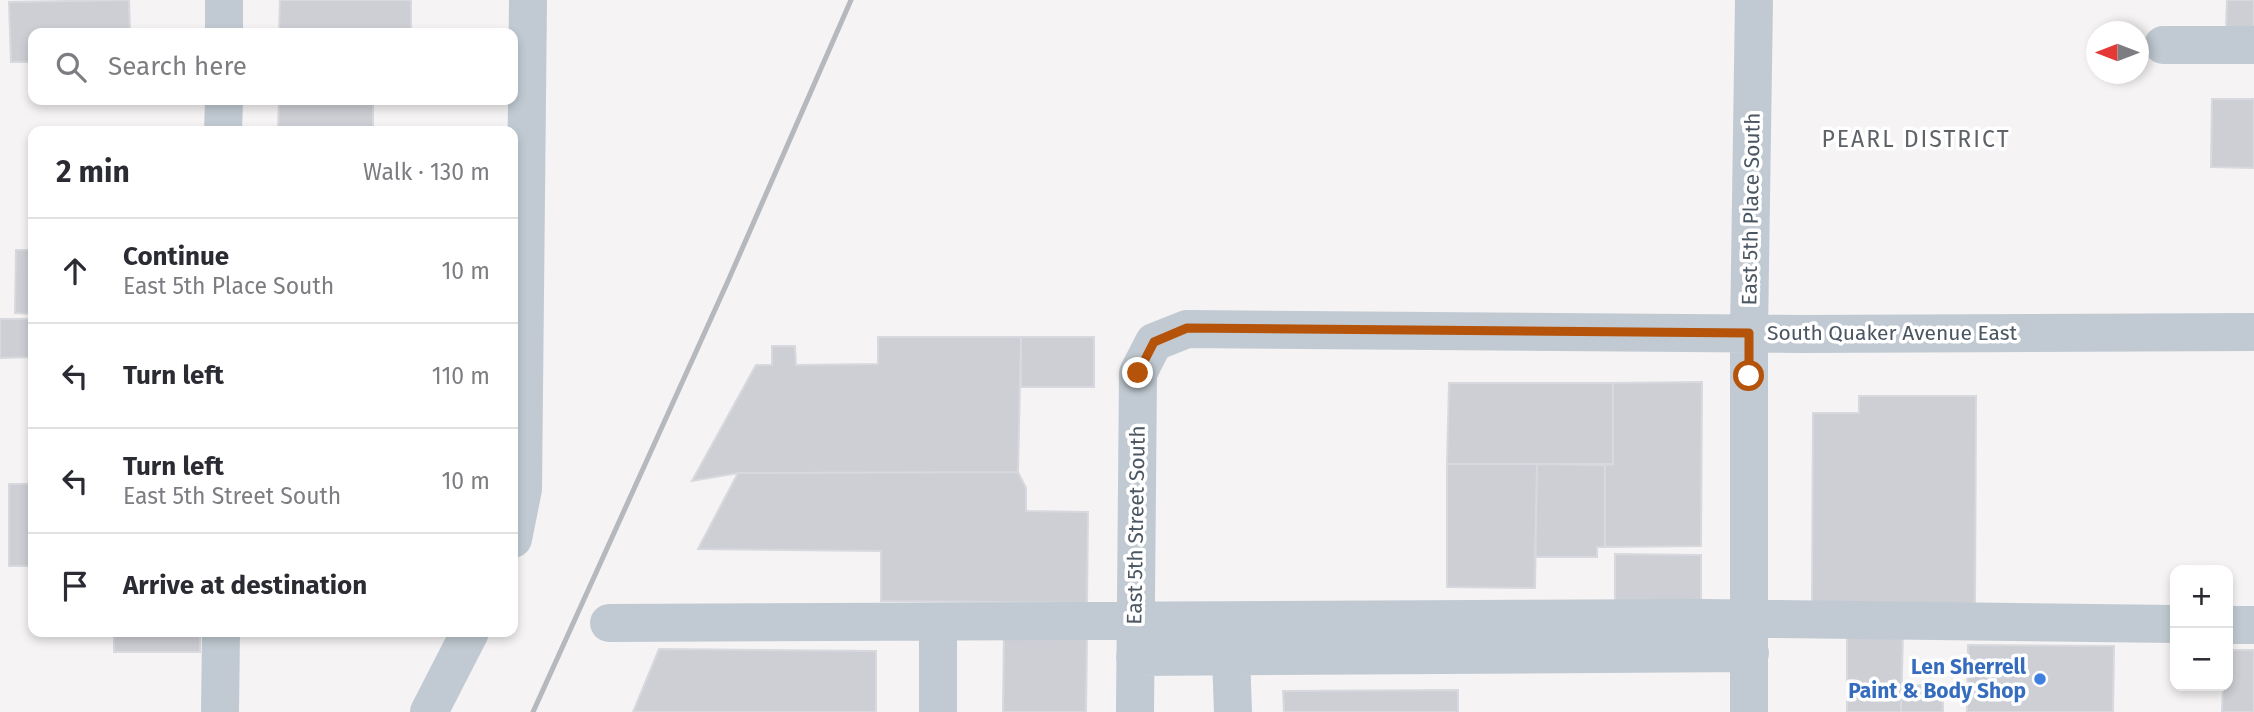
<!DOCTYPE html>
<meta charset="utf-8">
<style>
:root{--surface:#fff;--page:#f7f7f7;--text:#2b2b33;--muted:#7c7c81;--line:#e1e1e2}
body{margin:0;font-family:"Fira Sans",sans-serif;background:var(--page);color:var(--text)}
.controls{position:absolute;right:21px;bottom:21px;display:grid;overflow:hidden;border-radius:14px;box-shadow:0 4px 10px #0003}
.controls button{width:63px;height:63px;display:grid;place-items:center;padding:0;border:0;border-bottom:2px solid var(--line);background:var(--surface);color:var(--text);font:35px sans-serif}
.compass{position:absolute;left:2086px;top:21px;width:63px;height:63px;border-radius:50%;background:var(--surface);box-shadow:0 4px 10px #0003;rotate:270deg}
.stop{position:absolute;width:21px;height:21px;margin:-16px;border:5px solid #b45309;border-radius:50%;background:#fff}
.stop.end{background:#b45309;border-color:#fff;box-shadow:0 2px 7px #0008}
.list{margin:0;padding:0;list-style:none}
h2{display:flex;justify-content:space-between;align-items:center;height:91px;margin:0;padding:0 28px;font-size:30px}
h2 small{font-size:23px;font-weight:400;color:var(--muted)}
.list li{display:grid;grid-template-columns:46px 1fr auto;gap:21px;align-items:center;box-sizing:border-box;height:105px;padding:0 28px;border-top:2px solid var(--line)}
.list b{display:block;font-size:26px;white-space:nowrap}
.list p{margin:0;font-size:23px;white-space:nowrap;color:var(--muted)}
.list em{font-size:23px;font-style:normal;color:var(--muted)}
.icon{flex:none;width:38px;height:38px;fill:none;stroke:currentColor;stroke-width:2;stroke-linecap:round;stroke-linejoin:round}
.map{position:relative;flex:none;width:2254px;height:712px;overflow:hidden}
.search{position:absolute;background:var(--surface);box-shadow:0 4px 10px #0003;left:28px;top:28px;width:490px;height:77px;display:flex;align-items:center;gap:18px;box-sizing:border-box;padding:0 24px;border-radius:14px;color:var(--muted);font-size:26px}
.panel{position:absolute;background:var(--surface);box-shadow:0 4px 10px #0003;left:28px;top:126px;width:490px;height:511px;border-radius:14px}
.map>svg:first-child{display:block}
</style>
<div class="map">
<svg width="2254" height="712" viewBox="0 0 2254 712">
<rect width="100%" height="100%" fill="#f5f3f3"/>
<path fill="#cdcfd5" stroke="#d7d9de" stroke-width="2" d="M129,0L130,33H33V62H11L9,2Z
M280,0H411V33H279Z
M2227,0H2254V30H2226Z
M2212,99H2254V168L2211,167Z
M279,100H373V131H278Z
M16,250H33V314L15,313Z
M0,319H33V357L0,358Z
M878,337H1021L1018,472L738,473L692,481L756,365H772V346H795L796,365L878,364Z
M1021,337H1094V387H1021Z
M1702,382L1701,546L1605,547V465L1613,464V383Z
M1449,383H1613V464H1447Z
M1859,396H1976L1975,606L1812,605L1813,413H1859Z
M1447,464H1537L1535,588L1447,587Z
M1537,464L1605,465V547H1597V557H1535Z
M1018,472L1026,488V511L1088,512L1087,603L881,601V551L698,549L738,473Z
M9,484H33V566H9Z
M1615,554L1701,555V603L1615,602Z
M1004,631L1087,632L1086,712H1003Z
M114,632H200V652H114Z
M1847,633H1903L1901,712H1847Z
M1968,645L2114,646L2113,712H1967Z
M659,649L876,651V712H633Z
M2228,650H2254V712H2222L2223,686H2228Z
M1901,685H1943V712H1901Z
M1458,690V712H1284L1283,691Z"/>
<g fill="none" stroke-linecap="round" stroke-linejoin="round">
<path stroke="#c1cad2" stroke-width="38" d="M224,33V0
M2163,45H2254
M223,131L224,100
M513,539L523,489L528,0
M609,623L1704,618L2175,624
M2228,625H2254
M1231,656L1233,712
M1135,657L1750,653
M220,712L221,632
M429,712L470,632
M938,712V622
M1135,712L1138,373L1154,342L1187,329L1800,334L2254,332
M1749,712V333L1754,0"/>
<path stroke="#b5b8bd" stroke-width="5" d="M533,712L728,281L851,0"/>
</g>
<g fill="none" stroke-linecap="round" stroke-linejoin="round">
<path stroke="#b45309" stroke-width="9" d="M1138,373L1154,342L1187,328L1749,333V376"/>
</g>
<circle fill="#3f7fe0" stroke="#fff" stroke-width="2.5" cx="2040" cy="679" r="7"/>
<g text-anchor="middle" stroke-width="7" stroke-linejoin="round" paint-order="stroke">
<g font-size="21" fill="#4a5661" stroke="#fff">
<text transform="translate(1751 209) rotate(-89)" y="7">East 5th Place South</text>
<text x="1892" y="340">South Quaker Avenue East</text>
<text transform="translate(1136 525) rotate(-89)" y="7">East 5th Street South</text>
</g>
<g font-size="21" font-weight="bold" fill="#366cbe" stroke="#fff" text-anchor="end">
<text x="2026" y="674">Len Sherrell<tspan x="2026" dy="24">Paint &amp; Body Shop</tspan></text>
</g>
<g font-size="23" letter-spacing="2" fill="#5f6368" stroke="#fff">
<text x="1916" y="147">PEARL DISTRICT</text>
</g>
</g>
</svg>
<div class="controls">
<button>+</button>
<button>−</button>
</div>
<svg class="compass" viewBox="-18 -18 36 36"><path d="M0-13l5 13h-10z" fill="#e53935"/><path d="M0 13l5-13h-10z" fill="#7c7c81"/></svg>
<div class="stop" style="left:1749px;top:376px"></div>
<div class="stop end" style="left:1138px;top:373px"></div>
<div class="search"><svg class="icon" aria-label="search" viewBox="0 0 24 24"><circle cx="10" cy="10" r="6"/><path d="M15 15l6 6"/></svg>Search here</div>
<section class="panel">
<h2>2 min<small>Walk · 130 m</small></h2>
<ul class="list">
<li><svg class="icon" aria-label="ahead" viewBox="0 0 24 24"><path d="M12 20V5M6 11l6-6 6 6"/></svg><div><b>Continue</b><p>East 5th Place South</p></div><em>10 m</em></li>
<li><svg class="icon" aria-label="left" viewBox="0 0 24 24"><path d="M17 20v-9H6M10 6l-5 5 5 5"/></svg><div><b>Turn left</b></div><em>110 m</em></li>
<li><svg class="icon" aria-label="left" viewBox="0 0 24 24"><path d="M17 20v-9H6M10 6l-5 5 5 5"/></svg><div><b>Turn left</b><p>East 5th Street South</p></div><em>10 m</em></li>
<li><svg class="icon" aria-label="arrive" viewBox="0 0 24 24"><path d="M6 21V4h12l-3 4 3 4H6"/></svg><div><b>Arrive at destination</b></div></li>
</ul>
</section>
</div>
